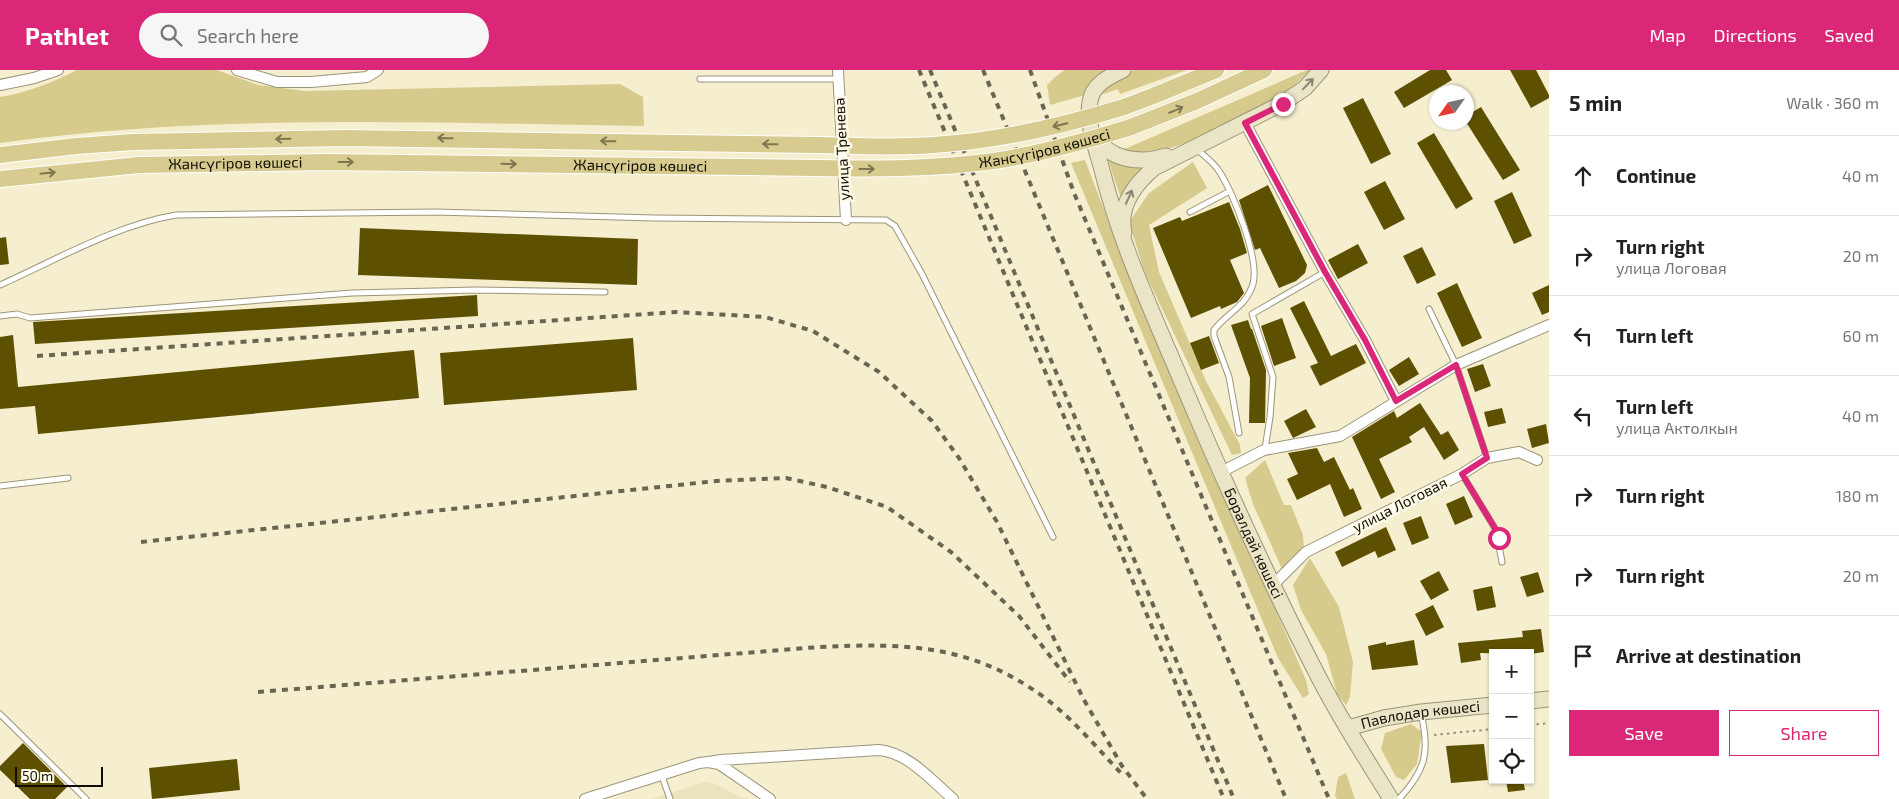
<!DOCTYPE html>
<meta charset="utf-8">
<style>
:root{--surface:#fff;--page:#f6f6f6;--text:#222;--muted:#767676;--line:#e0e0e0;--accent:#db2777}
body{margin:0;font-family:"Exo 2",sans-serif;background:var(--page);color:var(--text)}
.controls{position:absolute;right:15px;bottom:15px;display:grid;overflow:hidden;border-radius:0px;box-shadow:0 1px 4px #0004}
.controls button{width:45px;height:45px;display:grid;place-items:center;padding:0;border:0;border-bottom:1px solid var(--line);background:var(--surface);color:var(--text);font:25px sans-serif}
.compass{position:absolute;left:1429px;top:15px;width:45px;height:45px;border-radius:50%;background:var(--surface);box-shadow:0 1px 4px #0004;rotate:236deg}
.scale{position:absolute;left:15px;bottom:12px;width:88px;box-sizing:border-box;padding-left:5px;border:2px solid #110f05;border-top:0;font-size:14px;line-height:18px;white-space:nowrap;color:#110f05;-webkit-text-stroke:4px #fffbe8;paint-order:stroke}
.stop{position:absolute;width:15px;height:15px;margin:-11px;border:4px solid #db2777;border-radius:50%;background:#fff}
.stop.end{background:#db2777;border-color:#fff;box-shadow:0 1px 5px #0008}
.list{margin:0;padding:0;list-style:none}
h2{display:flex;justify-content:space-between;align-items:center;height:65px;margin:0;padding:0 20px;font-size:21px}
h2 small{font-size:16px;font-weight:400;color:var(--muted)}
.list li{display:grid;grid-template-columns:32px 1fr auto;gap:15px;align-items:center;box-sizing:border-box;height:80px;padding:0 20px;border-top:1px solid var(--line)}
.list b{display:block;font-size:19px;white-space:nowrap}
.list p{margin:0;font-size:16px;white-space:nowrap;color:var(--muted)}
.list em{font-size:16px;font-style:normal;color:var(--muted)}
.actions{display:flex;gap:10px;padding:15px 20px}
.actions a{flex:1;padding:11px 0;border:1px solid var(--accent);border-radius:0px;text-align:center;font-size:18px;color:var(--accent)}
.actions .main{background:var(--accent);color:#fff}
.icon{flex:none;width:28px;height:28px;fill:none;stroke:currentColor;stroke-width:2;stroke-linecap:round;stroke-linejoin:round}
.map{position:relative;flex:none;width:1549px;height:729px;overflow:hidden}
header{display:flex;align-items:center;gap:30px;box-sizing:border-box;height:70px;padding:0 25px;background:var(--accent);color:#fff}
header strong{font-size:24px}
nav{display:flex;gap:28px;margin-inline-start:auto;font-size:18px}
.search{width:350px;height:45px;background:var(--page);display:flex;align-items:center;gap:12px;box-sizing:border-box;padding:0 18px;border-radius:28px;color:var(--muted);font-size:19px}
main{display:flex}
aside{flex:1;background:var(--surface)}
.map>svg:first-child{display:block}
</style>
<header>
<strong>Pathlet</strong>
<div class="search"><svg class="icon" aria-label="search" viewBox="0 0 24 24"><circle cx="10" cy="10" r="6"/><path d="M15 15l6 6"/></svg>Search here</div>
<nav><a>Map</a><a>Directions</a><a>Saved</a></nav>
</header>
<main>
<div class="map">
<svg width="1549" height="729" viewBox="0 0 1549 729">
<rect width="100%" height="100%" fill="#f5eecf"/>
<path fill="#ebe3bc" d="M705,712L718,715L739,727L754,729H651Z"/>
<path fill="#d7ca8d" d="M77,0H217L258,15L305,21L620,14L643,27L644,56C430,53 214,43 0,73V27C27,23 53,12 77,0Z
M1065,0H1112L1085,25L1050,35L1047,15L1055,7Z
M1134,0H1187L1120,24L1118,19L1097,26L1119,6Z
M1307,0H1310L1280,29L1212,64L1150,85L1120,81Z
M1108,89L1145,95L1121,129Z
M1085,90L1138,229L1235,451L1266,518L1306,610L1309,624L1303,628L1278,588L1071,93Z
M1193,92L1207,118L1149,155L1159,202L1206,311L1240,375L1241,383L1232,385L1145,203L1129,152L1149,123Z
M1265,390L1284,435H1291L1303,465L1304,479L1291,488L1282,499L1253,434L1245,408Z
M1310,488L1339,537L1353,592L1350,627L1346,635L1337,624L1326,584L1301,540L1293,515Z
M1411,654L1422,662L1417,694L1404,710L1396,707L1381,679L1385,663Z
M1346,703L1355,729H1337L1335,726L1338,707Z"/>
<path fill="#5e5001" d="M1430,0H1446L1452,10L1404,38L1394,22Z
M1510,0H1536L1549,25V28L1531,38Z
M1363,28L1391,84L1371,94L1343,38Z
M1481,37L1520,100L1503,110L1466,52V46Z
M1434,63L1473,129L1456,139L1417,73Z
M1385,111L1405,149L1384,160L1364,122Z
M1268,115L1307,195L1305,203L1296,211L1279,218L1260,178L1255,180L1239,130Z
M1512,122L1532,166L1514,174L1494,131Z
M1229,132L1240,159L1247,183L1230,190L1244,223L1237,232L1221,239L1220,236L1191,248L1153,158L1180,147L1182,151Z
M360,158L638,169L637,215L358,205Z
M6,167L9,194L0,195V168Z
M1358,174L1368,193L1338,209L1328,190Z
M1422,177L1436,205L1417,214L1403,186Z
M1457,213L1482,268L1462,277L1437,223Z
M1549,215V242L1542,245L1532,223Z
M477,225L478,246L35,274L33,252Z
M1304,231L1331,286L1356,274L1366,293L1320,316L1310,296L1318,293L1290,238Z
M1282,248L1296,288L1274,296L1261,256Z
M1248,250L1251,259H1252L1266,300L1265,353H1249L1250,308L1231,255Z
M13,265L18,317L414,280L419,328L38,364L35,336L0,339V267Z
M1209,266L1219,293L1201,300L1190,273Z
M633,268L637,320L444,335L440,283Z
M1409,287L1419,304L1399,316L1389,300Z
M1483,294L1491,316L1475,322L1467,299Z
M1420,333L1441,365L1448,361L1459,380L1444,390L1424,357L1409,367L1412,372L1379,389L1395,422L1381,429L1352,367L1394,341L1397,348Z
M1502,338L1506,353L1488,357L1484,342Z
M1306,339L1316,357L1293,368L1284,351Z
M1546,354L1549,373L1532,378L1527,359Z
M1317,378L1324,392L1334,387L1350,420L1353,418L1362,439L1344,447L1330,414L1297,430L1287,409L1298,404L1288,383Z
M1464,426L1473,447L1455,455L1446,434Z
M1421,446L1429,468L1412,475L1403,453Z
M1386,457L1396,480L1378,488L1375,481L1342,497L1335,482Z
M1439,501L1449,520L1431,530L1420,511Z
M1538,502L1544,522L1527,527L1520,507Z
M1492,516L1496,537L1477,541L1473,520Z
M1433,535L1444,557L1426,566L1415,544Z
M1541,559L1544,582L1530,584L1480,583L1481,590L1461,593L1458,573L1523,567L1522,561Z
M1414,570L1418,595L1372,600L1368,576L1386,572V575Z
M23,673L67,717L55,729H30L0,700V696Z
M1484,674L1488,710L1451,713L1446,676Z
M237,689L240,720L152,729L149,698Z
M1506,710H1523L1525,720L1508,722Z"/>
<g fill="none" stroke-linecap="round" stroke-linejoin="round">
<defs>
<path id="lane" d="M700,9H838
M1197,79C1204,86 1213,92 1219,101C1233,122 1262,193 1252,217C1244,238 1227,243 1214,260V266L1229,307L1239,363
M1190,142L1230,121
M0,215C56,190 116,155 176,145L435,142L654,148L886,150L895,156L922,204L1053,467
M1429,239L1456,295L1487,388
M0,246L17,244L30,248L352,223L476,220L605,222
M1265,379L1270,347L1273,307L1252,244L1325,202
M1462,404L1496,460L1502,492
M0,416L68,408
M0,644L86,729
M662,706L670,729
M1399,729C1426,700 1430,682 1421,643"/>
<path id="street" d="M237,0L277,12H311L367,7L378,0
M838,0L846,150
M0,15L34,8L58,0
M1245,53L1325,202L1365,270L1396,331
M1221,402L1264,380L1340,366L1456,295L1549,255
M1273,515L1306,482L1462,404L1487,388L1519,382L1537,390
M708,692L721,690L879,680C909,683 931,710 953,729
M585,729L699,693L708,692L719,694L770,729"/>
<g id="secondary">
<path id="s1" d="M1123,0C1108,7 1092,15 1090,32C1086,54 1097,80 1102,100C1120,173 1152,241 1181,310C1223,409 1267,507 1316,602C1338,646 1365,687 1391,729"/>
<path d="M1096,66C1109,91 1141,94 1166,86"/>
<path d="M1124,163C1118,136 1135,114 1154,98L1283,33L1305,18L1321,0"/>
<path d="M1530,631L1549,629"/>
<path id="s2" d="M1348,658L1384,648L1421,642L1493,635"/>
</g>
<g id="primary">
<path d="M1124,37L1153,26L1216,0"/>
<path d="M1131,57L1197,31L1264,0"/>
<path d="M0,85L76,76L133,72L345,68L819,75"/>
<path id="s3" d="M0,109L139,95L325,92L818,98"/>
</g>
</defs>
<use href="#lane" stroke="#9b9578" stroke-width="7"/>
<use href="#street" stroke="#9b9578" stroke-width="12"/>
<use href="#secondary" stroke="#9b9578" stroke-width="17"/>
<use href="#primary" stroke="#fff" stroke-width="18"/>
<path stroke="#95907a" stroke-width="2" stroke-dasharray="2.5 4" stroke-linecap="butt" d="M1530,655L1549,653
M1434,665L1493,659"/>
<use href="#lane" stroke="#fff" stroke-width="5"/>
<use href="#street" stroke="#fff" stroke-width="10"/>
<use href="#secondary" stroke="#ebe5c7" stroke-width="15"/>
<use href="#primary" stroke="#d7cb8f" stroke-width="16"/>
<path stroke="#696553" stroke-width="4" stroke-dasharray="6 6" stroke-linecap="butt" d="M919,0L1224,729
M930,0L1234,729
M983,0L1286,729
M1030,0L1074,123L1329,729
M37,286L676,242L765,247L813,261L879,302L932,351L959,388L997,452L1084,630L1122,696L1147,729
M141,472L716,411L786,408L827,417L887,437L951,482L1019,546L1070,612
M258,622L819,577C905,573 972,574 1045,628C1073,649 1097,678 1121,703"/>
<defs>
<g id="primary-bridge">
<path d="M819,75C857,76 895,78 933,75C999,71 1062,56 1124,37"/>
<path id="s4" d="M818,98C877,99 935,99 994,91C1040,84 1086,71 1131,57"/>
</g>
</defs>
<use href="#primary-bridge" stroke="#fff" stroke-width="18" stroke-linecap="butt"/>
<use href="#primary-bridge" stroke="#d7cb8f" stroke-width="16"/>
</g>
<defs><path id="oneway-shaft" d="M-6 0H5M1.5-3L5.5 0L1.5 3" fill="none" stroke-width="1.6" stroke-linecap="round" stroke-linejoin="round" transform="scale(1.25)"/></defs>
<g stroke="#898570">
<use href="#oneway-shaft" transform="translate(1308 14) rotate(-46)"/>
<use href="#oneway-shaft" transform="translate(1129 127) rotate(-66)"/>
</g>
<g stroke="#7e7651">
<use href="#oneway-shaft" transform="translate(1176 40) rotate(-23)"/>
<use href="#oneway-shaft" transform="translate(1060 55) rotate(166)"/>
<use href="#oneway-shaft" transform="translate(445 68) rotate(-179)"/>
<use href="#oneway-shaft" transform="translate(283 69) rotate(179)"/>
<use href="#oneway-shaft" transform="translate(608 71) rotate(-179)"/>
<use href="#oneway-shaft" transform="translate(770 74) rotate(-179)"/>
<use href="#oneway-shaft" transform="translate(346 92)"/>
<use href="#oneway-shaft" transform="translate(509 94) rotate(1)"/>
<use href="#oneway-shaft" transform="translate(867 99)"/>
<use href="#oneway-shaft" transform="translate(48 103) rotate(-6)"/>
</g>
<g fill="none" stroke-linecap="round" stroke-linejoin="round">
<path stroke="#db2777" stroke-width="6" d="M1283,34L1245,53L1325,202L1365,270L1396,331L1456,295L1487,388L1462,404L1496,460L1499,468"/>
</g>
<g text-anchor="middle" stroke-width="5" stroke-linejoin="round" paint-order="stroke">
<g font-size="15" fill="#110f05" stroke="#fffbe8">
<text dy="5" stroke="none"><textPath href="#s4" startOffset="228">Жансүгіров көшесі</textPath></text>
<text transform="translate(842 79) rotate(-93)" y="5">улица Тренева</text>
<text dy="5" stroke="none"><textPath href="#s3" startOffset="236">Жансүгіров көшесі</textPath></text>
<text dy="5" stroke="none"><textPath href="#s3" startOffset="641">Жансүгіров көшесі</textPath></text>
<text transform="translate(1400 435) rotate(-27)" y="5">улица Логовая</text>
<text dy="5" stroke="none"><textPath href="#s1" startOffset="521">Боралдай көшесі</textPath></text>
<text dy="5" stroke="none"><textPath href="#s2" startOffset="74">Павлодар көшесі</textPath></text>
</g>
</g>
</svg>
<div class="controls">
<button>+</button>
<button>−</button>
<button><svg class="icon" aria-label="locate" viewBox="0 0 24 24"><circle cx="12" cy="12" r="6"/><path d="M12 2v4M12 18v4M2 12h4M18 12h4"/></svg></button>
</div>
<svg class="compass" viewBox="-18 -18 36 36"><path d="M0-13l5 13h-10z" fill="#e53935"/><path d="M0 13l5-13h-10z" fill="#767676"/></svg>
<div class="scale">50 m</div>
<div class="stop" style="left:1499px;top:468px"></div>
<div class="stop end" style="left:1283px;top:34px"></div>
</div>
<aside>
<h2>5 min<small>Walk · 360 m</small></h2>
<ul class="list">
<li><svg class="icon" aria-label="ahead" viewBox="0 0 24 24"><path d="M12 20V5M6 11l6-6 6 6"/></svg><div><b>Continue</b></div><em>40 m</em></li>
<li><svg class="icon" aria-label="right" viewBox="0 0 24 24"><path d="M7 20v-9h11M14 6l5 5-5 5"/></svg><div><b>Turn right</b><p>улица Логовая</p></div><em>20 m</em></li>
<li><svg class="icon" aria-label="left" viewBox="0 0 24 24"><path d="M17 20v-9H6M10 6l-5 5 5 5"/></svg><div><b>Turn left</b></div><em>60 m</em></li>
<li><svg class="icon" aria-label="left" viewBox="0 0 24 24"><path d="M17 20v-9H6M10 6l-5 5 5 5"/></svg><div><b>Turn left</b><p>улица Актолкын</p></div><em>40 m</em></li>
<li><svg class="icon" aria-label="right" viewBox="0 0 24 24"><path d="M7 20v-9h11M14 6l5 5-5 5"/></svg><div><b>Turn right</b></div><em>180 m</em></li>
<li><svg class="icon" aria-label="right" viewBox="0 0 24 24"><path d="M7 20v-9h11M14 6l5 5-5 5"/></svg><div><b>Turn right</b></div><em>20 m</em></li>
<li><svg class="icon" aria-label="arrive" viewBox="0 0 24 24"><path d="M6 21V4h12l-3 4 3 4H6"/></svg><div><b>Arrive at destination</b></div></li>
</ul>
<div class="actions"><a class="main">Save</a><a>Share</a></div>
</aside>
</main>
